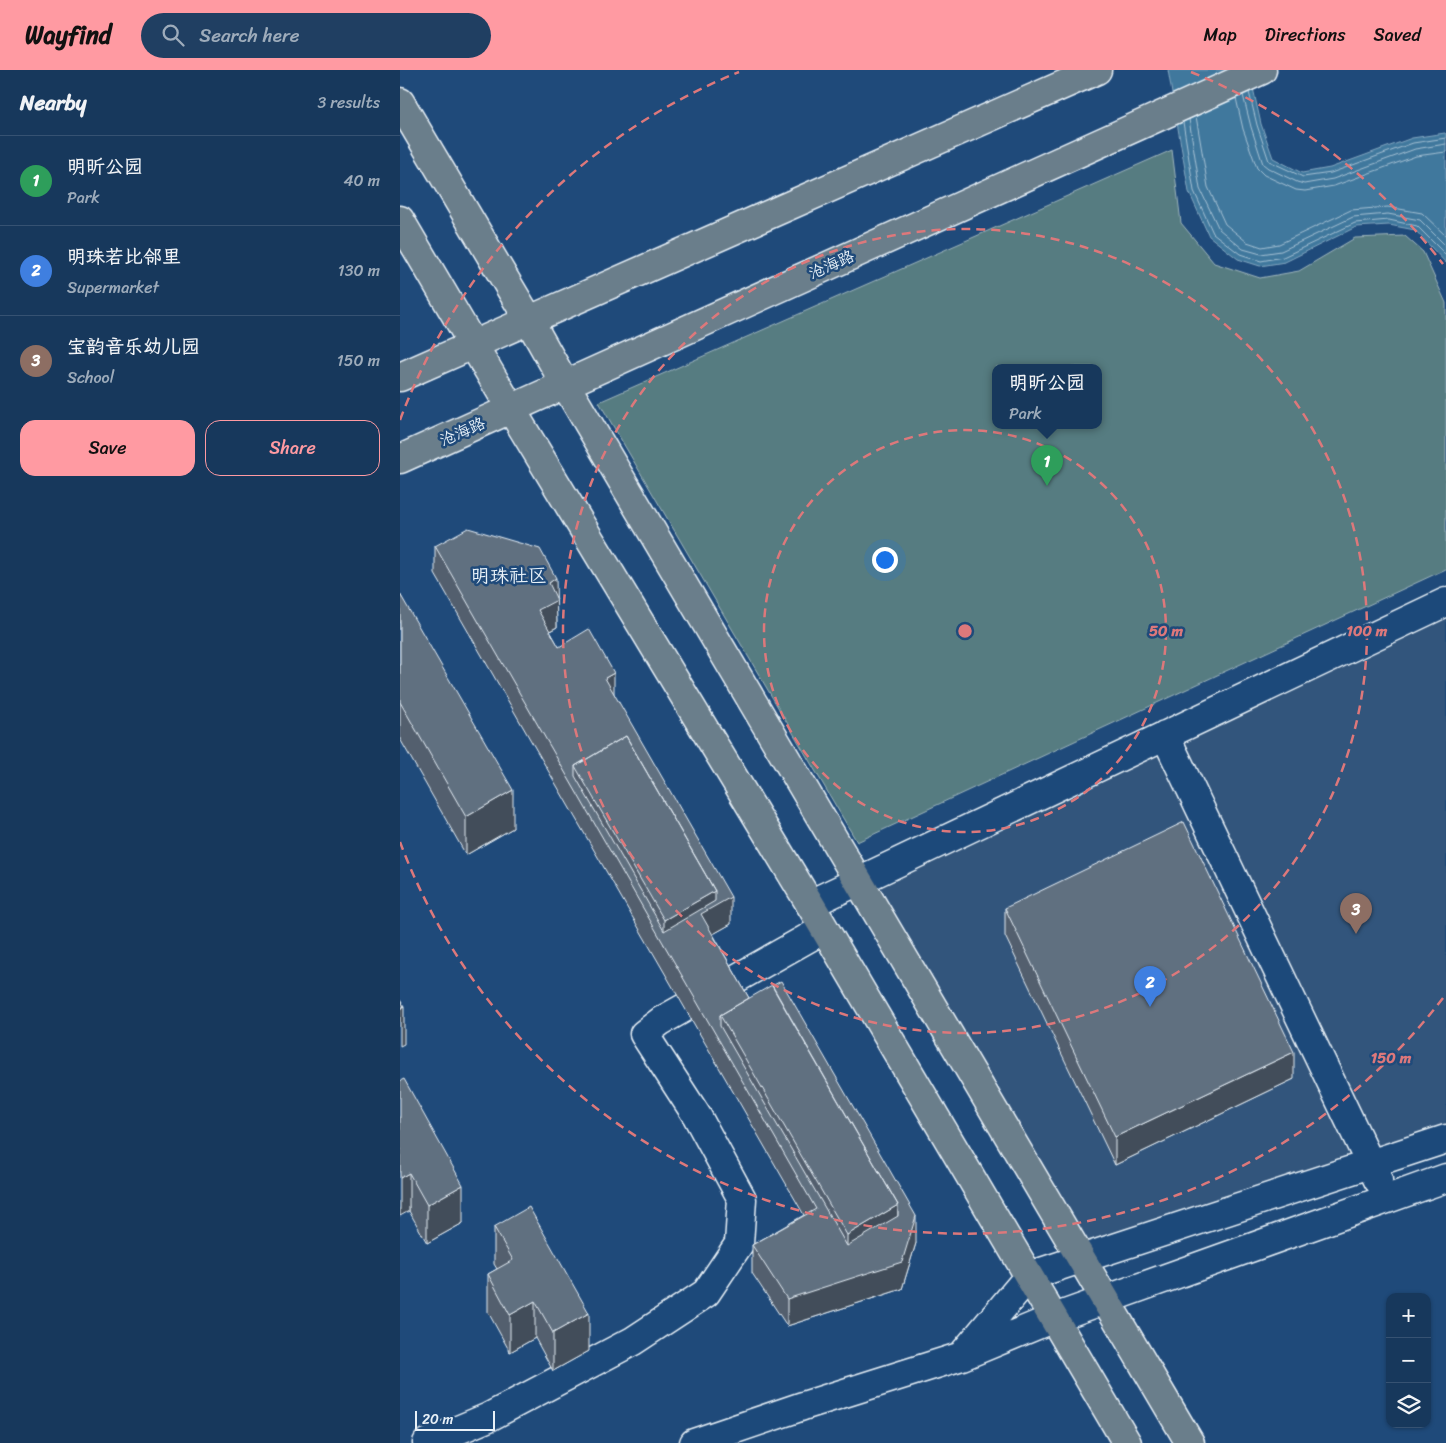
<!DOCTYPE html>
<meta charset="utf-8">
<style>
:root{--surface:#17385c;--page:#203f62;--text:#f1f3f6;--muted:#9eacbb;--line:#365272;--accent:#ff9aa2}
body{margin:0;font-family:Sriracha,"LXGW WenKai TC",sans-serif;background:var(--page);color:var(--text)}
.controls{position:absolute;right:15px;bottom:15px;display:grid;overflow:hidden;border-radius:10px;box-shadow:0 1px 4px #0004}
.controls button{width:45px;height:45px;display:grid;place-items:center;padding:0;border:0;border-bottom:1px solid var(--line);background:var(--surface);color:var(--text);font:25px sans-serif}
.scale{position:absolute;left:15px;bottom:12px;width:80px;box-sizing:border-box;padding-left:5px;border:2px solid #e8f1f8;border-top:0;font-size:14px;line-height:18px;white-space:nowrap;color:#e8f1f8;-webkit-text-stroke:4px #1f4a7a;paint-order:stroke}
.you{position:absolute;left:484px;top:489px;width:18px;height:18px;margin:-12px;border:4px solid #fff;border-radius:50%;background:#1a73e8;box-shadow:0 0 0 8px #1a73e833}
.badge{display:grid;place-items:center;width:32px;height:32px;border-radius:50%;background:var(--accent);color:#fff;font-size:16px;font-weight:700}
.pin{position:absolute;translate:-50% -41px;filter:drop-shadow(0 1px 2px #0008)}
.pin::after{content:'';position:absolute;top:26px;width:18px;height:15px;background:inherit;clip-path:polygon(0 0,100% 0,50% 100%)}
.popup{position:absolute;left:592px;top:294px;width:110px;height:65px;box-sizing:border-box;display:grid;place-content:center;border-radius:10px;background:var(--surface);filter:drop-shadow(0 1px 4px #0005);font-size:16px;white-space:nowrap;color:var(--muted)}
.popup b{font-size:19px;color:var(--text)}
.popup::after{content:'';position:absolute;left:50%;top:100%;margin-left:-10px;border:10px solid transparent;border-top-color:var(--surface)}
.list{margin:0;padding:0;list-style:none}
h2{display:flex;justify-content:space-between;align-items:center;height:65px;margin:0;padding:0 20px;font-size:21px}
h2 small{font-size:16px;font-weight:400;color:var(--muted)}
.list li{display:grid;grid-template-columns:32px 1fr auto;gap:15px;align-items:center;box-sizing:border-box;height:90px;padding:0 20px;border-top:1px solid var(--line)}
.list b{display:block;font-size:19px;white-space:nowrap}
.list p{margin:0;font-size:16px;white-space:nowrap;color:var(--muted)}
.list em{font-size:16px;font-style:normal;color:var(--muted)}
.actions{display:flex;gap:10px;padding:15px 20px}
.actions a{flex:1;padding:11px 0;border:1px solid var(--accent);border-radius:15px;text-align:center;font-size:18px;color:var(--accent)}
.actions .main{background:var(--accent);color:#111}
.icon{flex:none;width:28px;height:28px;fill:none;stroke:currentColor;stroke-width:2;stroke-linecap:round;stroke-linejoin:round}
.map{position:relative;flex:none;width:1046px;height:1373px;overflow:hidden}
header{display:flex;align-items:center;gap:30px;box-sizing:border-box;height:70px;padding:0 25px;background:var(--accent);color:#111}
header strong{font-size:24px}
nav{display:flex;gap:28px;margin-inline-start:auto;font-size:18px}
.search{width:350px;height:45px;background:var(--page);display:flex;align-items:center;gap:12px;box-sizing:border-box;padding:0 18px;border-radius:28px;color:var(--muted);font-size:19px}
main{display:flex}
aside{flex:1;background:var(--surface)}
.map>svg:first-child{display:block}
</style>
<header>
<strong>Wayfind</strong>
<div class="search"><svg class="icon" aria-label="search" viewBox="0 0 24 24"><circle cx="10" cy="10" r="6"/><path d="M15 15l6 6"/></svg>Search here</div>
<nav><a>Map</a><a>Directions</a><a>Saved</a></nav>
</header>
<main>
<aside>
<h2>Nearby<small>3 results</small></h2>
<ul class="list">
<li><span class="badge" style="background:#2e9e5b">1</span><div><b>明昕公园</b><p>Park</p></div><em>40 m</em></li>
<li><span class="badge" style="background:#3f7fe0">2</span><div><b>明珠若比邻里</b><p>Supermarket</p></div><em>130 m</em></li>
<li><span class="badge" style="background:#8d6e63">3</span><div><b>宝韵音乐幼儿园</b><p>School</p></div><em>150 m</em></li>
</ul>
<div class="actions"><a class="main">Save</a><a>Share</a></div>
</aside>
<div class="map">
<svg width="1046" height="1373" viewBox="0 0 1046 1373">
<rect width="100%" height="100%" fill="#1f4a7a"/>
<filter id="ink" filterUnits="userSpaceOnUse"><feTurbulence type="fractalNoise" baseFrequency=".02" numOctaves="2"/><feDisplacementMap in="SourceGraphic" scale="10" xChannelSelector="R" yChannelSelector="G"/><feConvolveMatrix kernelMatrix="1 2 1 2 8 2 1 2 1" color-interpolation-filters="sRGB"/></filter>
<g filter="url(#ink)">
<path fill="#32557c" d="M1046,542V1062L972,1087L774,666Z
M759,677L958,1088L687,1174L467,813Z"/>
<path fill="#567b81" stroke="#9fb6bc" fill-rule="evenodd" d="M772,80L781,153L814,193L860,208L899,201L955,168L1005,166L1023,182L1046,233V499L457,772L199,332ZM596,297H698V355H596Z"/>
<path fill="#41789d" stroke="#84a8c1" d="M768,0H849L861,54L873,88L902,103L930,98L1012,68L1045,63L1046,64V193L1015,160L989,155L956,157L885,192L860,196L838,189L809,166L789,122Z"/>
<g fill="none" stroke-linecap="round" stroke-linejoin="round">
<path stroke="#a5c1d4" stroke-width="1" d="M849,22L857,55L869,91L903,107L931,103L1013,73L1046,68
M843,25L851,57L863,94L868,98L897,112L904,114L933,109L1015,79L1046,74
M836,28L843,59L857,98L864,105L896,120L905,121L934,116L1016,86L1046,82
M796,46L808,117L825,154L847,172L862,177L879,174L951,140L988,137L1022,143L1046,166
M789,49L800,119L819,159L843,179L861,184L881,181L953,147L988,144L1020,150L1046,176
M783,52L794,121L813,163L840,184L861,191L883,187L955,153L989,150L1017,156L1046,185"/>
<defs>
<path id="minor" d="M765,665L978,1110
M410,834L1046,532
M564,1283L629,1206L1046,1069
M27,1373L89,1347L233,1271L306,1223L339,1174L342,1129L297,1046L244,964L261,951L424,859
M294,1373L403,1336L562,1286L654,1248L1046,1108"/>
<path id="major" d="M0,32L129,250L165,314L790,1373
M0,150L111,339L410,834L727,1373
M0,307L697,0
M0,389L862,0"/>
</defs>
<use href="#minor" stroke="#e8f1f8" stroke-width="31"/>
<use href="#major" stroke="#e8f1f8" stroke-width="31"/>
<use href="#minor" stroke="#1f4a7a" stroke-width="28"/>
<use href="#major" stroke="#6b7e8b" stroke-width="28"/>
</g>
<path fill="#535f6e" stroke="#e8f1f8" d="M35,476L156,528L157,557L150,561L159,577L214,625L331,854L313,864L349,928L516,1173L502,1219L387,1256L352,1203V1175L404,1145L35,504Z
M0,524L113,758L66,785L0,669Z
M605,838L894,1009L715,1095L605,866Z
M0,1011L63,1153L27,1173L9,1141Z
M94,1157L189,1281L153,1301L135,1268L110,1282L88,1242V1204L97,1199L94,1194Z"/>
<path fill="#434e5a" stroke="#e8f1f8" d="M156,508L157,557L138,567V540L149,513Z
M214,603V630L205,608Z
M113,720V758L66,785V747Z
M315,821L331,827V854L301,871L264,875V850Z
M4,936V974L0,976V939Z
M894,982V1009L715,1095V1067Z
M9,1103V1141L0,1146V1108Z
M63,1115V1153L27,1173V1135Z
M498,1135V1173L447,1203V1165Z
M516,1146V1173L502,1219L387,1256V1229Z
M135,1231V1268L110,1282V1245Z
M189,1243V1281L153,1301V1263Z"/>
<path fill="#606f80" stroke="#e8f1f8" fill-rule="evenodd" d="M68,458L140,479L156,508L149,513L157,530L138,540L159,577L189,559L214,603L205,608L331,827L301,844L349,928L320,945V956L447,1176L498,1146V1135L372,916L381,911L516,1146L502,1192L387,1229L352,1175L416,1139L35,476ZM226,666L315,821V831L264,861L175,706V696Z
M0,524L113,720L66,747L0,632Z
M226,666L315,821L264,850L175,696Z
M784,752L894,982L715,1067L605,838Z
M372,915L498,1135L447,1165L320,945Z
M0,930L4,936L0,939Z
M4,1009L63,1115L27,1135L9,1103L0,1108V1011Z
M129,1137L189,1243L153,1263L135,1231L110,1245L88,1204L113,1190L94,1157Z"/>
</g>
<g fill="none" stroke="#dd787b" stroke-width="2.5" stroke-dasharray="9 6">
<circle cx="565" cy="561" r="201"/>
<circle cx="565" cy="561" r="402"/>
<path d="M1043 928A603 603 0 0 1 0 772M0 350A603 603 0 0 1 339 2M791 2A603 603 0 0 1 1043 194"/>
</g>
<g text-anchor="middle" stroke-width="5" stroke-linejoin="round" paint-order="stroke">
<g font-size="16" fill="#e8f1f8" stroke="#1f4a7a">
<text transform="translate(431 194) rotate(-24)" y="6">沧海路</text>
<text transform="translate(62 361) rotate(-24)" y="6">沧海路</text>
</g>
<g font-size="19" fill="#e8f1f8" stroke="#1f4a7a">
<text x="109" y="512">明珠社区</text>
</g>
</g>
<circle cx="565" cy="561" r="8" fill="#dd787b" stroke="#1f4a7a" stroke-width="2.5"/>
<g font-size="15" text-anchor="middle" font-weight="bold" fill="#dd787b" stroke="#1f4a7a" stroke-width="5" stroke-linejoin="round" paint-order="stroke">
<text x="766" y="566">50 m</text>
<text x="967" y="566">100 m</text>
<text x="991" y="993">150 m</text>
</g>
</svg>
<div class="controls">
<button>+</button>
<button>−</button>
<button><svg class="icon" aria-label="layers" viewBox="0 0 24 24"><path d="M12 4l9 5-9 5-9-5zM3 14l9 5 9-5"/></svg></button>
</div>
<div class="scale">20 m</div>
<div class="you"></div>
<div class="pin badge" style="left:647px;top:416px;background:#2e9e5b">1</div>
<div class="popup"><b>明昕公园</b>Park</div>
<div class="pin badge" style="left:750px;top:937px;background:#3f7fe0">2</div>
<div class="pin badge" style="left:956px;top:864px;background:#8d6e63">3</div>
</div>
</main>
